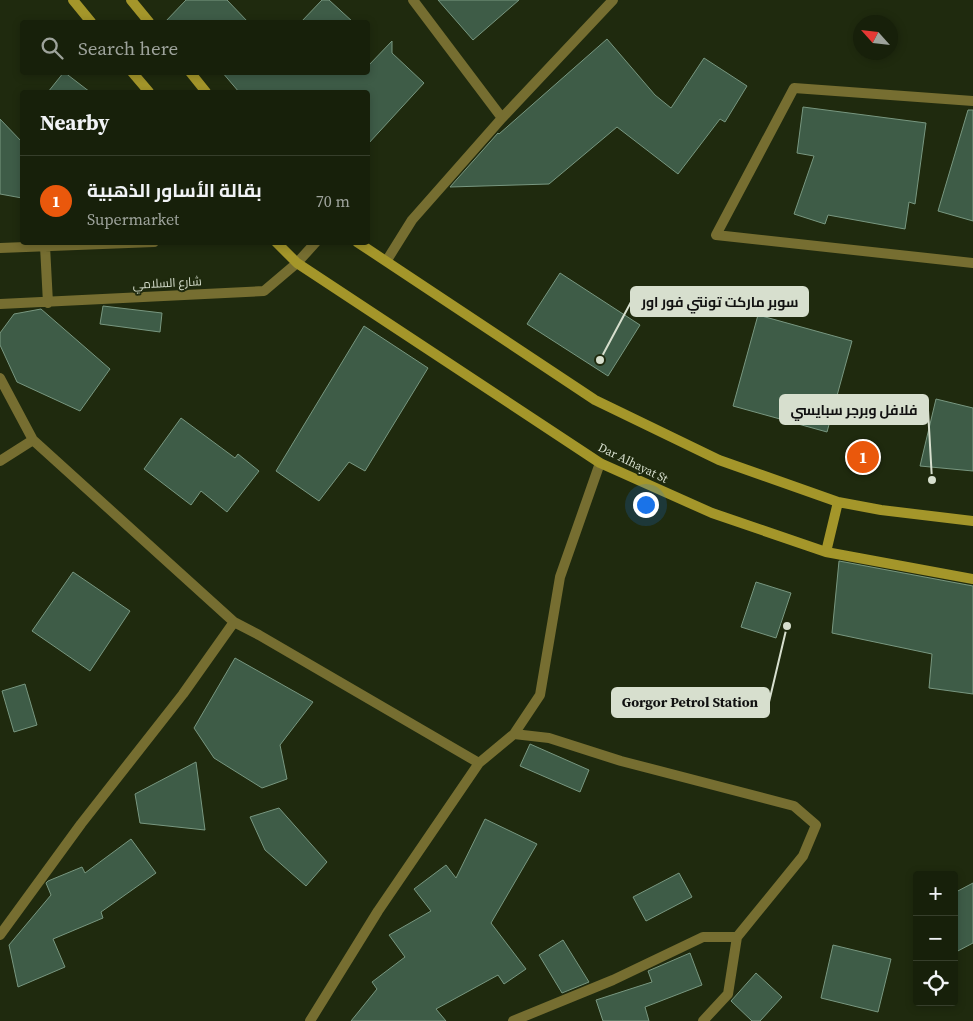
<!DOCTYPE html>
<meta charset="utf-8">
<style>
:root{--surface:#17200a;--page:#242d18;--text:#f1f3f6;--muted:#9ea39c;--line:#363e2b;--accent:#ea580c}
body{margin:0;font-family:"Source Serif 4",Cairo,serif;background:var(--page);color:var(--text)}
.controls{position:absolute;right:15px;bottom:15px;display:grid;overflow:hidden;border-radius:5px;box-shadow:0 2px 8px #0003}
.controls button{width:45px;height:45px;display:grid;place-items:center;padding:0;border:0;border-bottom:1px solid var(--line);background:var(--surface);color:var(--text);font:25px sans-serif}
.compass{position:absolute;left:853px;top:15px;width:45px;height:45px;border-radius:50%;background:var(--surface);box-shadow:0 2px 8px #0003;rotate:297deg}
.you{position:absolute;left:645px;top:504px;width:18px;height:18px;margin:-12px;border:4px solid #fff;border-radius:50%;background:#1a73e8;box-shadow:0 0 0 8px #1a73e833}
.badge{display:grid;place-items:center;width:32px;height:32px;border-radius:50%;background:var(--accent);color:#fff;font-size:16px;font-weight:700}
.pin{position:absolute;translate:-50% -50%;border:2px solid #fff;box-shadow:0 1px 5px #0006}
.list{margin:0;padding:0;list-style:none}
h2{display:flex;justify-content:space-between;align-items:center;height:65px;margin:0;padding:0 20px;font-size:21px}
h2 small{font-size:16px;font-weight:400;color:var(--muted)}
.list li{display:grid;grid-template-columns:32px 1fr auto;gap:15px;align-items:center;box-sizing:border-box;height:90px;padding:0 20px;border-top:1px solid var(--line)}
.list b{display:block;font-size:19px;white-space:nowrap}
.list p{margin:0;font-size:16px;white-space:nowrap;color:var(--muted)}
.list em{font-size:16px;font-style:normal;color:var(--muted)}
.icon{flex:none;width:28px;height:28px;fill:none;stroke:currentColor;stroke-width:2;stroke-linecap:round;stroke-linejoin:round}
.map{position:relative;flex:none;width:973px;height:1021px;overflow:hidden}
.search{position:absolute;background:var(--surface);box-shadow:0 2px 8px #0003;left:20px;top:20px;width:350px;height:55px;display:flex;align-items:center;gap:12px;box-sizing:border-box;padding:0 18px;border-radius:5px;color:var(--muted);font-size:19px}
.panel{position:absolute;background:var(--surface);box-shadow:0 2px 8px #0003;left:20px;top:90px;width:350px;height:155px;border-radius:5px}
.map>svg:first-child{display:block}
</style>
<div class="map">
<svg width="973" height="1021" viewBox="0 0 973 1021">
<rect width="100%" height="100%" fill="#1f2a0e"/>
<path fill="#3e5c47" stroke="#789780" d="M186,0H227L248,22H165Z
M322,0H329L353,22H301Z
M438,0H519L473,40Z
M607,39L655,95L671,108L704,58L747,86L725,122L720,119L678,174L617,127L549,184L450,187L498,133L499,134Z
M392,41V53L424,83L368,144V92H239L222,72H368V66Z
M64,72L90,92H48Z
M803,107L926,123L915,204L909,202L905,229L828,215L825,224L794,214L814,156L797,153Z
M968,110H973V221L938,211Z
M0,119L22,142V198L0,194Z
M560,273L640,325L608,376L527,324Z
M103,306L162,313L160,332L100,324Z
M41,309L110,369L80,411L17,382L0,345V333L14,314Z
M758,315L852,341L827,432L733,406Z
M364,326L428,368L365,471L349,462L319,501L276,471Z
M936,399L973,408V471L920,466Z
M181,418L235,458L238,454L259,471L227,512L201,491L191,505L144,469Z
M839,561L973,586V694L929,688L932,654L832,633Z
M73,572L130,611L90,671L32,631Z
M756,582L791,593L776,638L741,627Z
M235,658L313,702L280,745L287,779L262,788L214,758L194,728Z
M25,684L37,725L14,732L2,691Z
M530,744L589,770L580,792L520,766Z
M196,762L205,830L140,823L135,794Z
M279,808L327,862L306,886L265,850L250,817Z
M485,819L537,844L491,923L526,969L504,984L498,975L436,1009L446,1021H351L377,989L372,982L405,957L389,935L431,911L414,889L446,865L456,878Z
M131,839L156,873L101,912L103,918L53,939L65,967L18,987L9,945L51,895L46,883L48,881L82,867L85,873Z
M679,873L692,897L646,921L633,897Z
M973,883V943L954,953V893Z
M563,940L589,982L562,993L539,955Z
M833,945L891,959L878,1012L821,998Z
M690,953L702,985L645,1007L649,1021H603L596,1000L652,982L648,971Z
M756,973L782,997L760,1021H752L731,1001Z"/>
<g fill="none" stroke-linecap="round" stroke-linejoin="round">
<path stroke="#766e31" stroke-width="10" d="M413,0L502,118
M973,101L794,88L716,235L973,263
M45,246L48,303
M0,248L154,242
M387,260L412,220L502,118L613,0
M0,304L264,291L297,263L316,242
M0,378L33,440L234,622L183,694L81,824L0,935
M0,461L33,440
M234,622L259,635L479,763
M514,734L549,738L621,761L794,806L816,825L803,856L737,937L728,994L703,1021
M310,1021L378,911L479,763L514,734L540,695L560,577L600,463
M513,1021L613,980L703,937H737"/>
<path stroke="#a4962a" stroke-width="10" d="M73,0L91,22
M131,0L149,22
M132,72L149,92
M190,72L206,92
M276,242L297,263L600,463L712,513L826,552L973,579
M357,242L595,400L719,460L838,502L881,510L973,521
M826,552L838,502"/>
</g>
<g text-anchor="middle" stroke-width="4" stroke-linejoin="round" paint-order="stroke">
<g font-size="12" fill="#d7dfce" stroke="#1f2a0e">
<text transform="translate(167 283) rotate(-3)" y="4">شارع السلامي</text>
<text transform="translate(633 463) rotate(26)" y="4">Dar Alhayat St</text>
</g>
</g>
<path fill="none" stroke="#d7dfce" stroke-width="2" d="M600 360L631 302M932 480L928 410M787 626L769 702"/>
<g fill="#d7dfce" stroke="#1f2a0e" stroke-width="2">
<circle cx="600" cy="360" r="5"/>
<circle cx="932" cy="480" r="5"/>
<circle cx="787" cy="626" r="5"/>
</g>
<g fill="#d7dfce" stroke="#d7dfce" stroke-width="2">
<rect x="631" y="287" width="177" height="29" rx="5"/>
<rect x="780" y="395" width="148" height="29" rx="5"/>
<rect x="612" y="688" width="157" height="29" rx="5"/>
</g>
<g font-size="14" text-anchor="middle" font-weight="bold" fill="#111">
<text x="720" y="307">سوبر ماركت تونتي فور اور</text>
<text x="854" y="415">فلافل وبرجر سبايسي</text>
<text x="690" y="707">Gorgor Petrol Station</text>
</g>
</svg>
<div class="controls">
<button>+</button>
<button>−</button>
<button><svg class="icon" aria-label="locate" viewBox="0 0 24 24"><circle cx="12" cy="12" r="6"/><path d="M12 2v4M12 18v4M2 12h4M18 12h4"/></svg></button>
</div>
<svg class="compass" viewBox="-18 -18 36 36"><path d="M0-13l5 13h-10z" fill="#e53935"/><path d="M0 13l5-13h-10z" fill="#9ea39c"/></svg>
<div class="you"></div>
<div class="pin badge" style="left:863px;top:457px">1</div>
<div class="search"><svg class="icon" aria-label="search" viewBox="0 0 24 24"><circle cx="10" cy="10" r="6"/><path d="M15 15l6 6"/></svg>Search here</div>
<section class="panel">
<h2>Nearby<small></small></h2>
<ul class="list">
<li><span class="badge">1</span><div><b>بقالة الأساور الذهبية</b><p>Supermarket</p></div><em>70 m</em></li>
</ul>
</section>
</div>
